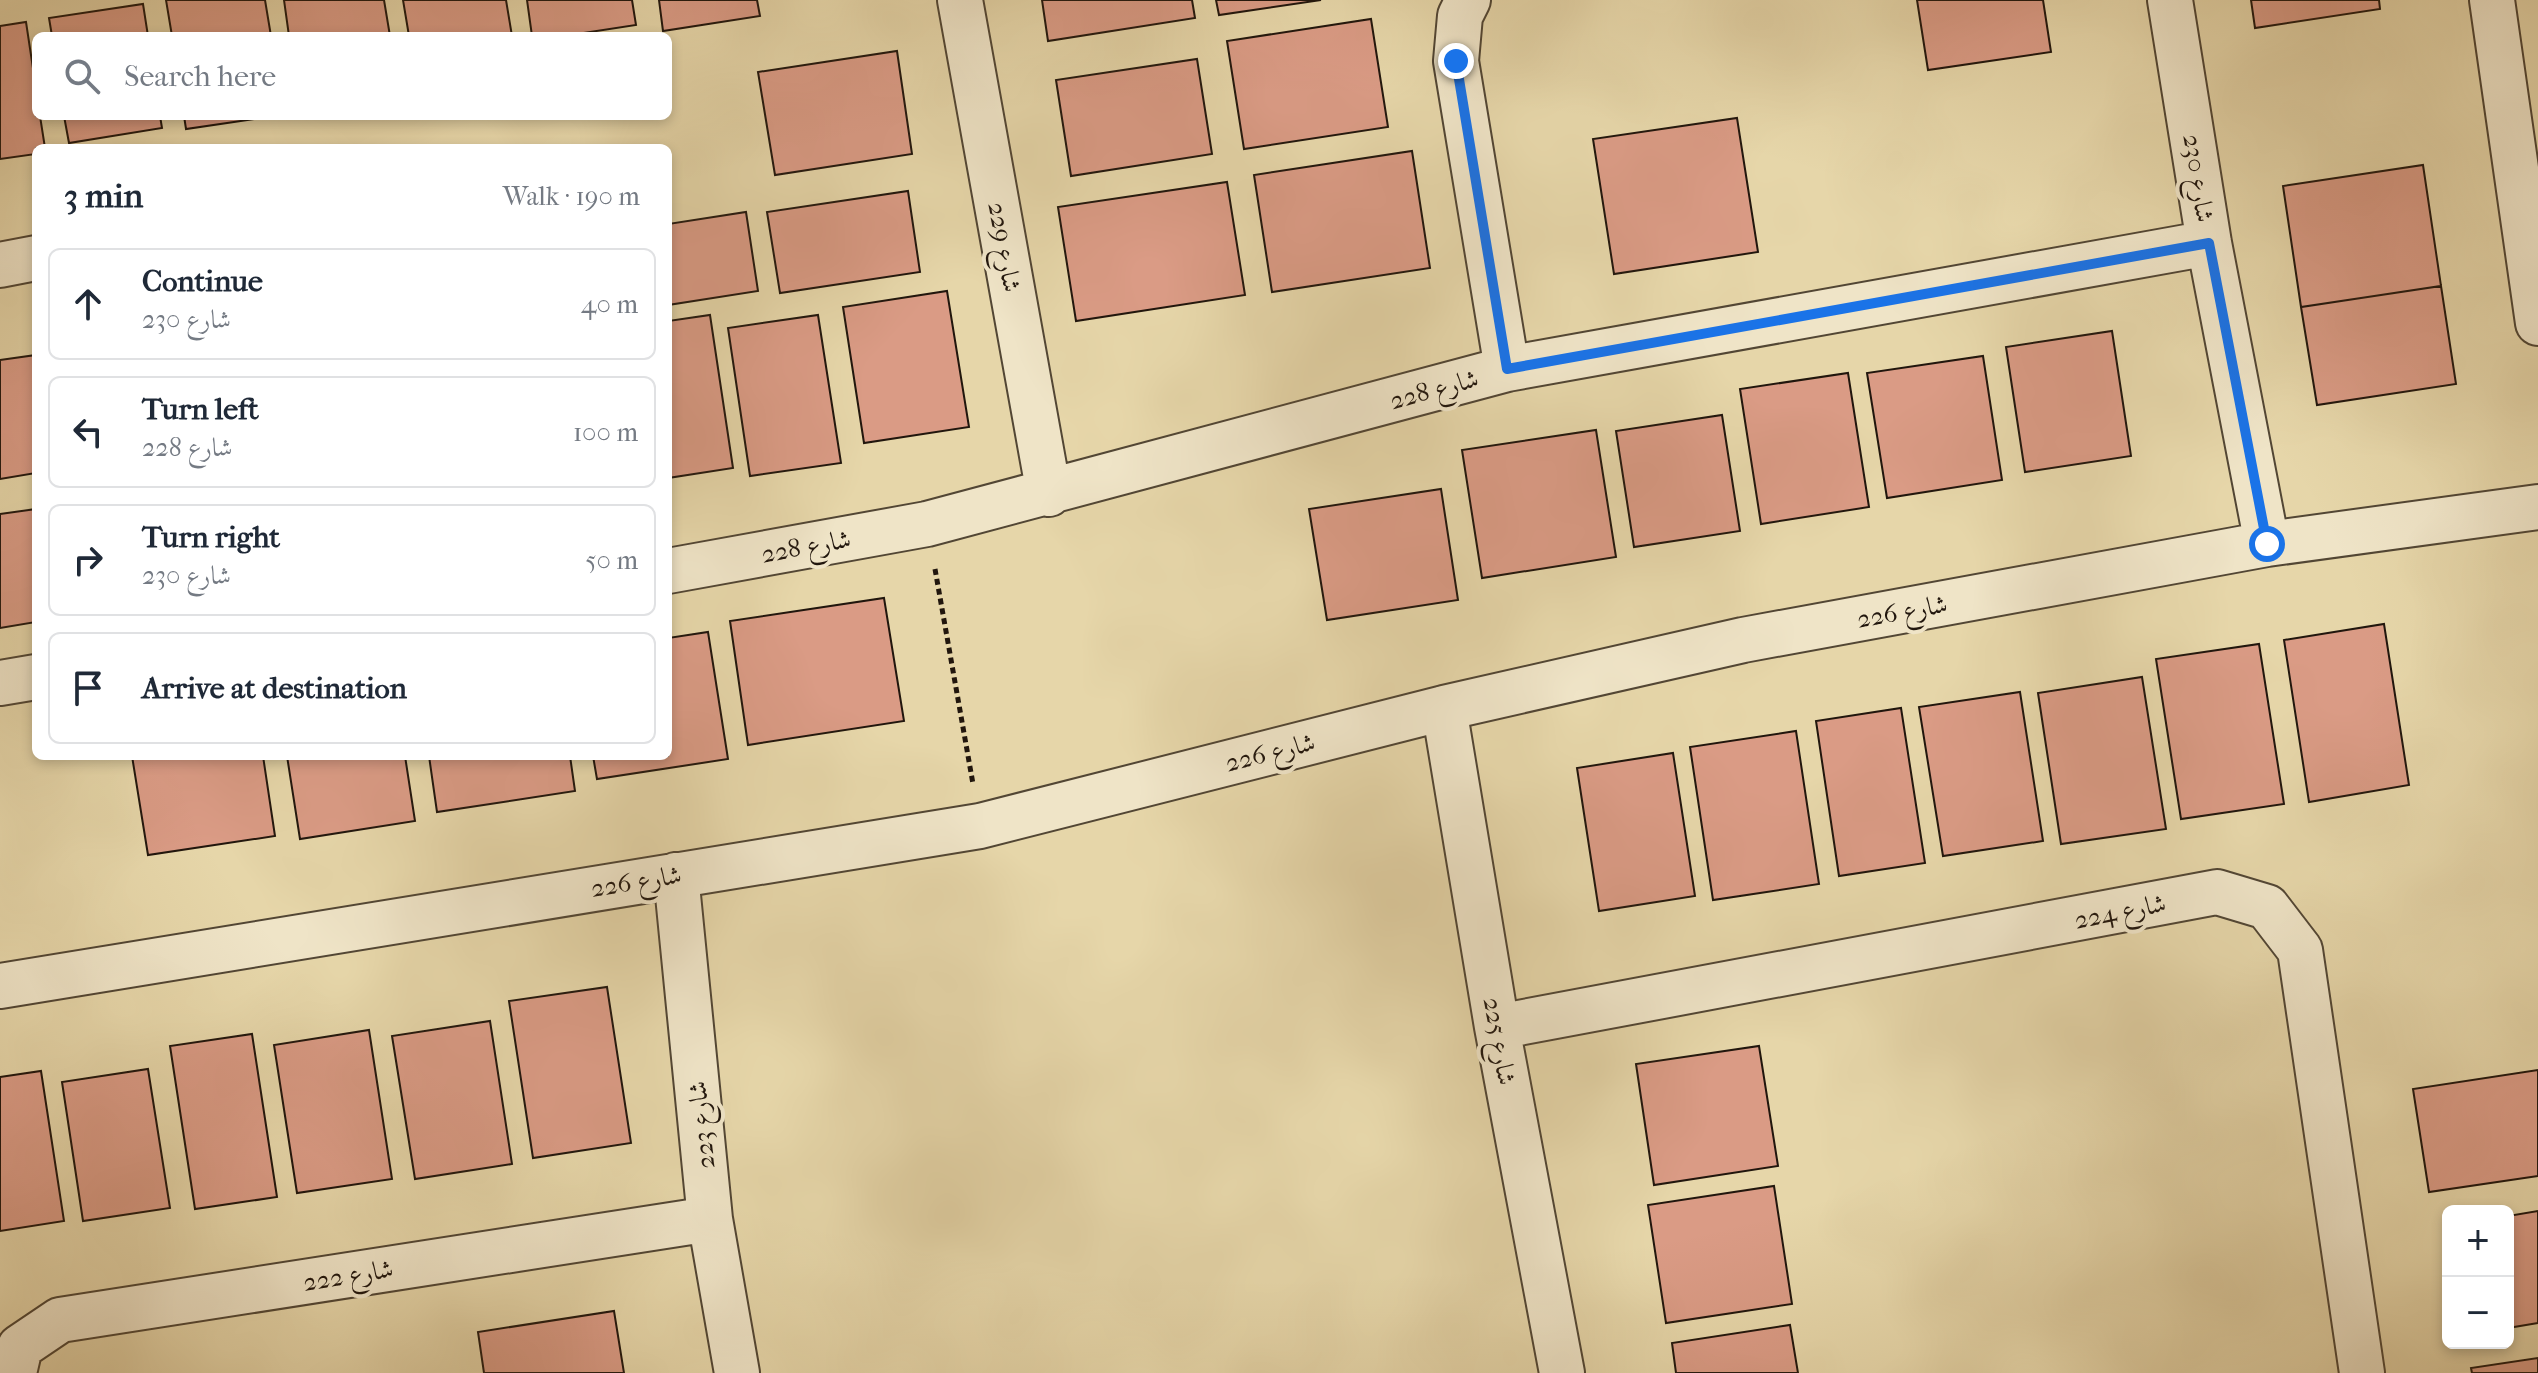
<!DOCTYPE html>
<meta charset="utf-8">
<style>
:root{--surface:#fff;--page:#f6f6f7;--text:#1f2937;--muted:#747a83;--line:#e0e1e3}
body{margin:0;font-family:"IM FELL French Canon",Amiri,serif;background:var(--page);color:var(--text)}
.controls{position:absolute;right:24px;bottom:24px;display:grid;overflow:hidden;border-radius:12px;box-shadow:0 4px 12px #0003}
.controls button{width:72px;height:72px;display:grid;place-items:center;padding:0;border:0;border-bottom:2px solid var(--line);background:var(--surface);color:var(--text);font:40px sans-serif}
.stop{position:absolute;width:24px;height:24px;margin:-18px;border:6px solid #1a73e8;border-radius:50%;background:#fff}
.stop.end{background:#1a73e8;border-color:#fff;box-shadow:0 2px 8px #0008}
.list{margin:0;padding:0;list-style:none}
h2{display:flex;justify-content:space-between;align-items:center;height:104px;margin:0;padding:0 32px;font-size:34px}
h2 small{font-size:26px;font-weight:400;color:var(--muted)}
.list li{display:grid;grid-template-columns:52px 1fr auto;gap:24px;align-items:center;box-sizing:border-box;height:112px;margin:0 16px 16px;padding:0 16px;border:2px solid var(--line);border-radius:12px}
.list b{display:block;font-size:30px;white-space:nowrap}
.list p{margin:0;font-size:26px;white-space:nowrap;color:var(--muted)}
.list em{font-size:26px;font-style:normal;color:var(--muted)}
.icon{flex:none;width:44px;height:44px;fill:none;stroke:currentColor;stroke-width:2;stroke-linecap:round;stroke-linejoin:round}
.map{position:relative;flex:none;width:2538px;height:1373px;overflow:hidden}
.search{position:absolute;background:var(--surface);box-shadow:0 4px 12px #0003;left:32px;top:32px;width:640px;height:88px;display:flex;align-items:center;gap:20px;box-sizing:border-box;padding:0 28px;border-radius:12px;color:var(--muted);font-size:30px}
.panel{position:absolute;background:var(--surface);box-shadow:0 4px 12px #0003;left:32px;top:144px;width:640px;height:616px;border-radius:12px}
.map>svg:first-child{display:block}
</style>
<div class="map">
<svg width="2538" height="1373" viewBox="0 0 2538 1373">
<rect width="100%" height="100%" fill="#e6d6a9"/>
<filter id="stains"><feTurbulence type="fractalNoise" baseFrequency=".0025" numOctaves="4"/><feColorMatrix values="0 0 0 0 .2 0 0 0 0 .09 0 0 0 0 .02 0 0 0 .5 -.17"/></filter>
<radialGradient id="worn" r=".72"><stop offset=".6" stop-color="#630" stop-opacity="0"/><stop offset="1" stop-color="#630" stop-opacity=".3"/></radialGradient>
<path fill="#da9b85" stroke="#21160d" stroke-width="2" d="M166,0H265L271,36H172Z
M284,0H384L390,36H289Z
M403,0H506L512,36H409Z
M527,0H632L636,25L564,36H532Z
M659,0H757L760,16L663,31Z
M1042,0H1192L1195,18L1048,41Z
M1216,0H1321L1219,15Z
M1917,0H2043L2051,52L1928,70Z
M2251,0H2379L2380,9L2255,28Z
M143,4L148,36H52L49,18Z
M1371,19L1388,127L1244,149L1227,41Z
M26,22L36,88V116H40L45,148H36V154L0,159V26Z
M897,51L912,154L775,175L758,72Z
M1197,59L1212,154L1071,176L1056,80Z
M64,116H160L162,128L69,143Z
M184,116H274L186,129Z
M1737,118L1758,252L1614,274L1593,139Z
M1412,151L1430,268L1272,292L1254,175Z
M2423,165L2441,286L2301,307L2283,186Z
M1227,182L1245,295L1076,321L1058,207Z
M908,191L920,272L780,293L767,212Z
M746,212L758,291L668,305V224Z
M2441,286L2456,384L2317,405L2301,307Z
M947,291L969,427L864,443L843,307Z
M710,315L733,468L668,478V321Z
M818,315L841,463L750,476L728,328Z
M2112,331L2131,456L2025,472L2006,347Z
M36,355V473L0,479V360Z
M1983,356L2002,480L1887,498L1867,373Z
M1848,373L1869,507L1761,524L1740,389Z
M1722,415L1740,531L1634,547L1616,431Z
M1596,430L1616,557L1482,578L1462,450Z
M1441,489L1458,600L1327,620L1309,509Z
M36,509V622L0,628V514Z
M884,598L904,721L748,745L730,621Z
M2384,624L2409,785L2309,802L2284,640Z
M708,632L728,759L597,779L593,756H668V638Z
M2259,644L2284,804L2181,819L2156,659Z
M2142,677L2166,829L2061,844L2038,693Z
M2020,692L2043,841L1943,856L1919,707Z
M1901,708L1925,863L1839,876L1816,721Z
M1796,731L1819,884L1713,900L1690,747Z
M1673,753L1695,896L1599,911L1577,768Z
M132,756H263L275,836L148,855Z
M287,756H405L415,821L300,839Z
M429,756H570L575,791L437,812Z
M607,987L631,1143L533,1158L509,1001Z
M490,1021L512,1164L415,1179L392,1036Z
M369,1030L392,1179L297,1193L274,1045Z
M252,1034L277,1197L195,1209L170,1046Z
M1759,1046L1778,1166L1654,1185L1636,1064Z
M148,1069L170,1208L83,1221L62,1082Z
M2538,1070V1176L2429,1192L2413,1089Z
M41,1071L64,1221L0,1231V1077Z
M1774,1186L1792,1304L1666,1323L1648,1205Z
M2538,1211V1323L2508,1328V1216Z
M614,1311L624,1373H484L478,1332Z
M1790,1325L1798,1373H1676L1672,1343Z
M2538,1358V1373H2472L2471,1368Z"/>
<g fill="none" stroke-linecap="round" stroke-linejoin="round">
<defs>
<path id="minor" d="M960,0L1049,494
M1468,0L1460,16L1456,61L1507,369
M2170,0L2209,243L2267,544
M2492,0L2538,323
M0,265L36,258
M668,571L927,524L1507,369L2209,243
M0,683L36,677
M1444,708L1497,1027L1562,1373
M676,875L710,1219L737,1373
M0,986L980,826L1444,708L1743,640L2267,544L2538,507
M1497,1027L2217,892L2267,907L2300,950L2362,1373
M14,1373L20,1347L60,1320L710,1219"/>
</defs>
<use href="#minor" stroke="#524634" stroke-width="48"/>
<path stroke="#21160d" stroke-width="5" stroke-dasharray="6 4" stroke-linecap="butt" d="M935,569L973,784"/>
<use href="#minor" stroke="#efe4c7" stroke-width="44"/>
</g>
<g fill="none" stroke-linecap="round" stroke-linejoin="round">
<path stroke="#1a73e8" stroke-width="10" d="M1456,61L1507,369L2209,243L2267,544"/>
</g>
<g text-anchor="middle" stroke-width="8" stroke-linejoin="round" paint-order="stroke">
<g font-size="26" fill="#21160d" stroke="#efe4c7">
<text transform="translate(2199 178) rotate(81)" y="9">شارع 230</text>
<text transform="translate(1005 247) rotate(80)" y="9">شارع 229</text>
<text transform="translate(1434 389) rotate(-15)" y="9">شارع 228</text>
<text transform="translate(806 546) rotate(-10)" y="9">شارع 228</text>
<text transform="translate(1902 611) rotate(-10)" y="9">شارع 226</text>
<text transform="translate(1270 752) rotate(-14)" y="9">شارع 226</text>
<text transform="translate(636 881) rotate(-9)" y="9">شارع 226</text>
<text transform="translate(2120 911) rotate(-11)" y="9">شارع 224</text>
<text transform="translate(1500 1041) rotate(80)" y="9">شارع 225</text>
<text transform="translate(701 1125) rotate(-96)" y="9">شارع 223</text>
<text transform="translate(348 1275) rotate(-9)" y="9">شارع 222</text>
</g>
</g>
<rect width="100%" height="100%" filter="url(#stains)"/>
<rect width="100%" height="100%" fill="url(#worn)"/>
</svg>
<div class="controls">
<button>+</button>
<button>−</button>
</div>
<div class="stop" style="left:2267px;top:544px"></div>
<div class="stop end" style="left:1456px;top:61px"></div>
<div class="search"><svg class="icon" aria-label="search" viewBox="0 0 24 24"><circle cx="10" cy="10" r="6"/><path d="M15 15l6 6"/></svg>Search here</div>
<section class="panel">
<h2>3 min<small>Walk · 190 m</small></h2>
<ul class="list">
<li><svg class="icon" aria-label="ahead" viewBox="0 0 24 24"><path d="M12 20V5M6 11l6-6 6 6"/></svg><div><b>Continue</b><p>شارع 230</p></div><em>40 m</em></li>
<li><svg class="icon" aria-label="left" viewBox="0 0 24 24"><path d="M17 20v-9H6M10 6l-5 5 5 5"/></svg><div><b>Turn left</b><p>شارع 228</p></div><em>100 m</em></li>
<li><svg class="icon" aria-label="right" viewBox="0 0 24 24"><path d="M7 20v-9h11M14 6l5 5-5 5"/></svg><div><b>Turn right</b><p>شارع 230</p></div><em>50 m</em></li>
<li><svg class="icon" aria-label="arrive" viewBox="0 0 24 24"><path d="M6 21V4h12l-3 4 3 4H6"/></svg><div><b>Arrive at destination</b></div></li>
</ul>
</section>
</div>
